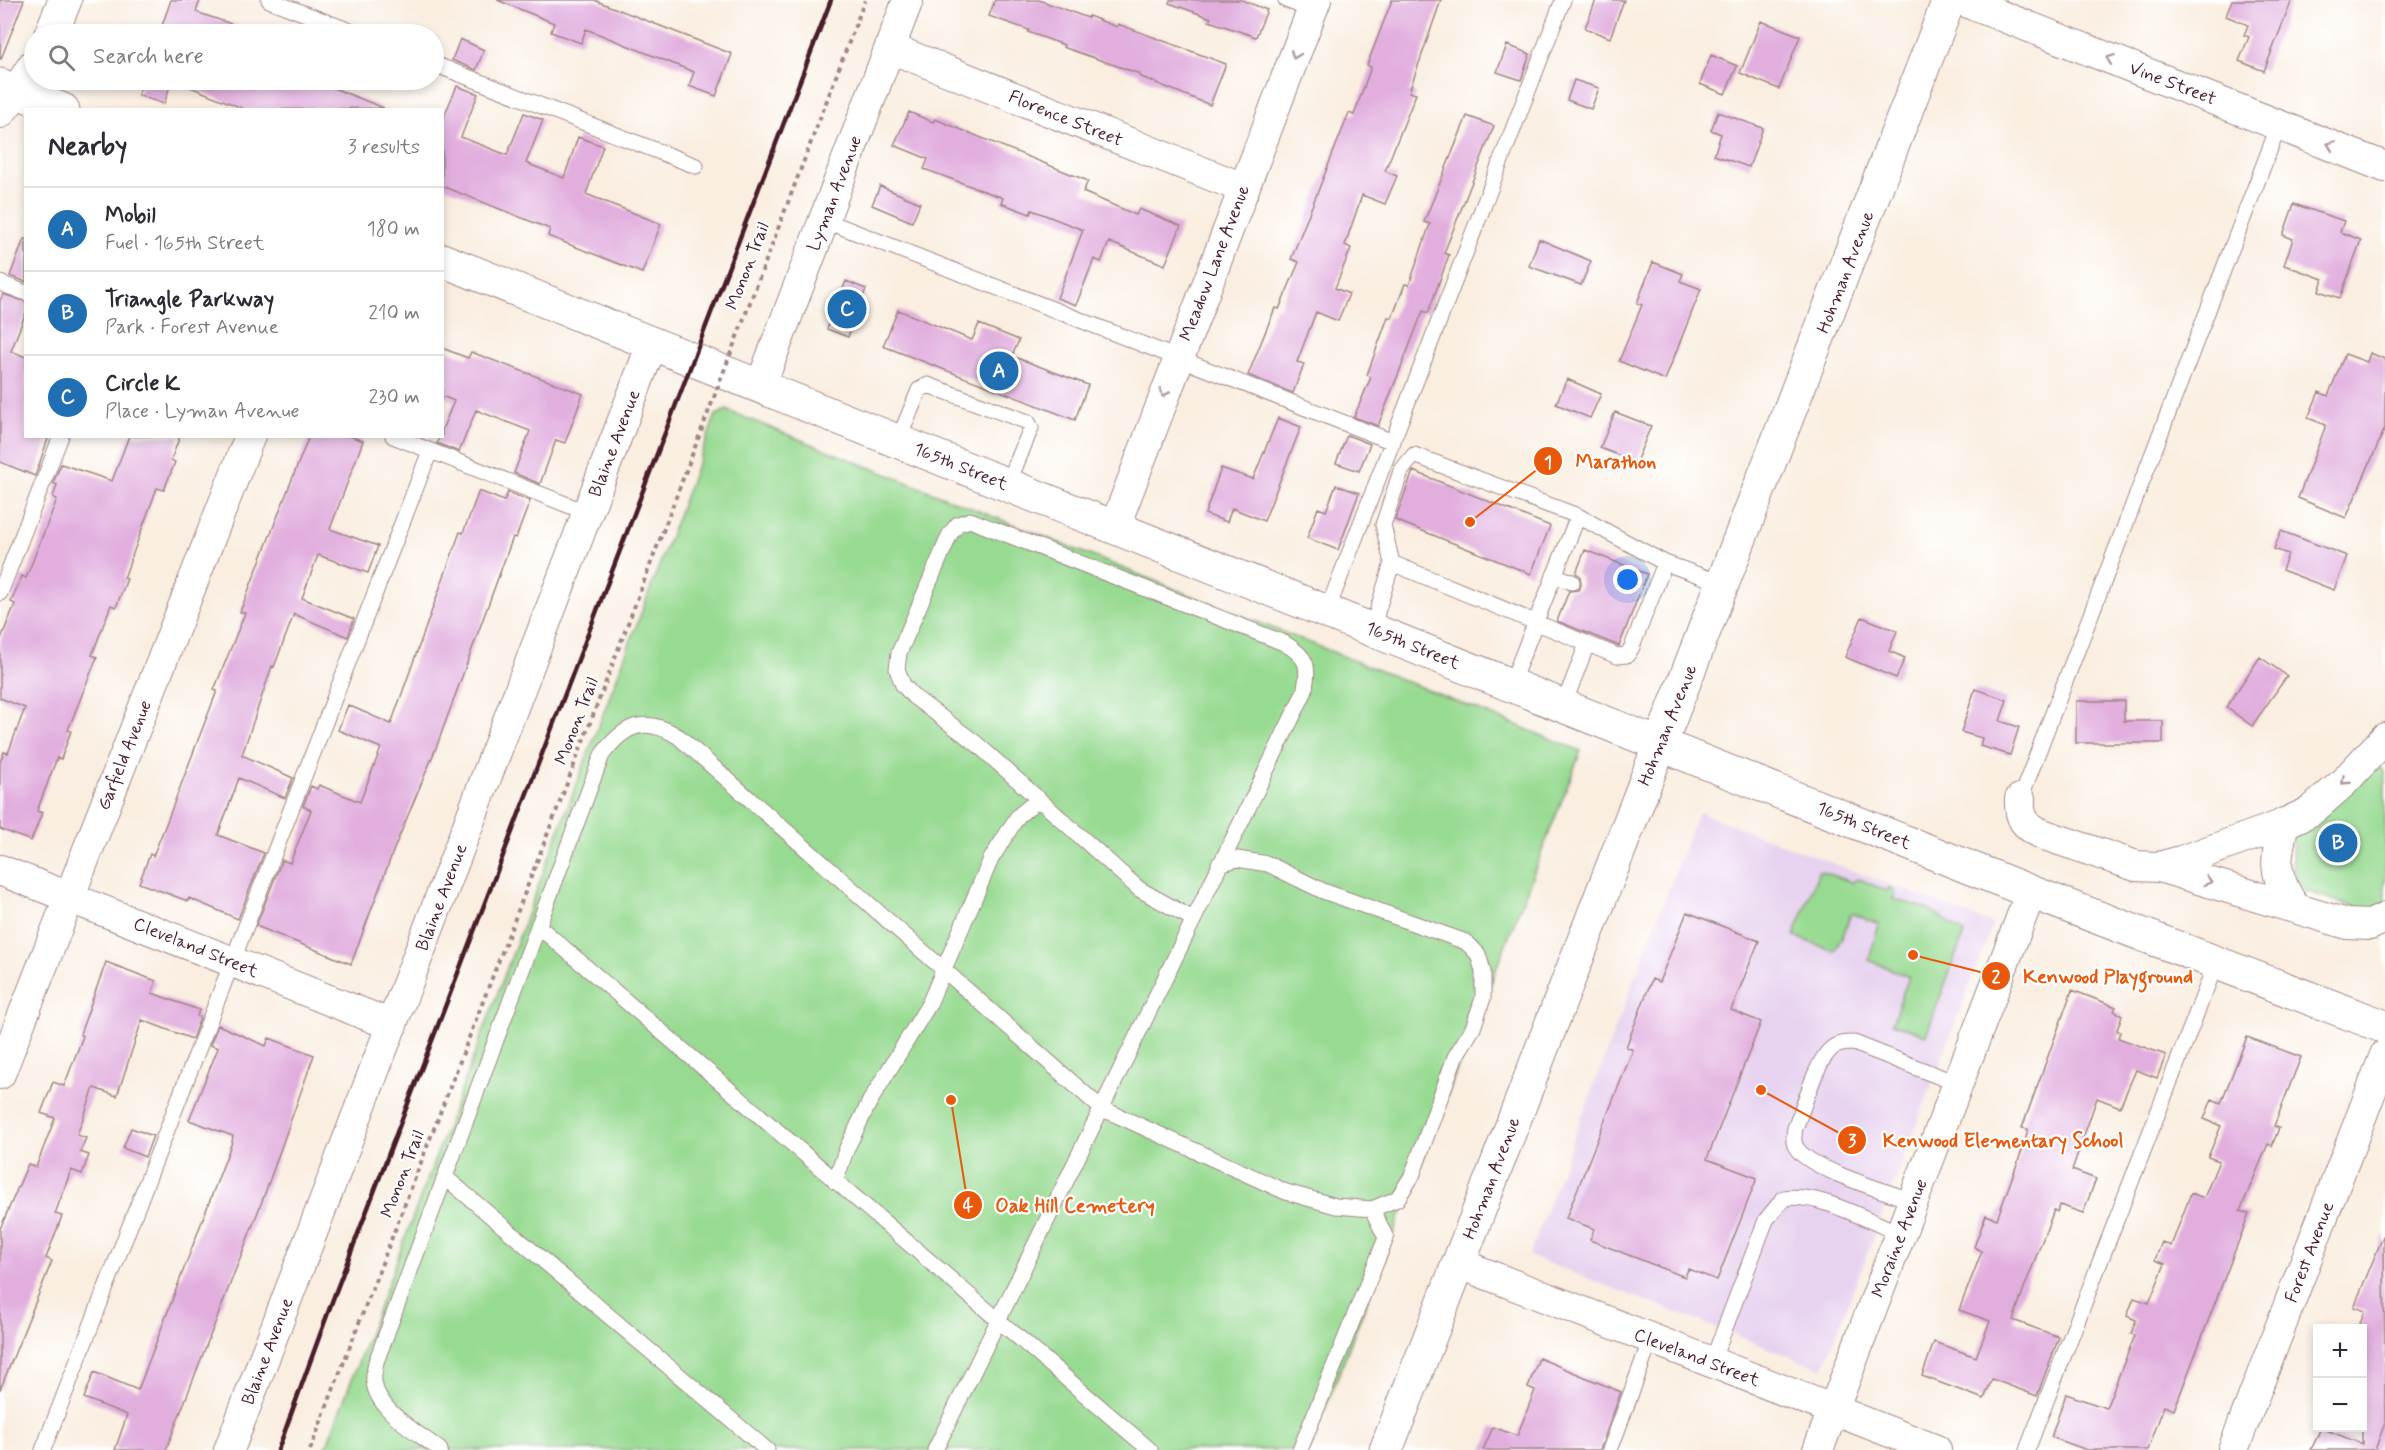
<!DOCTYPE html>
<meta charset="utf-8">
<style>
:root{--surface:#fff;--page:#f2f2f3;--text:#2b2b33;--muted:#7c7c81;--line:#e1e1e2;--accent:#1f6fb2}
body{margin:0;font-family:Mynerve,sans-serif;background:var(--page);color:var(--text)}
.controls{position:absolute;right:18px;bottom:18px;display:grid;overflow:hidden;border-radius:0px;box-shadow:0 3px 9px #0003}
.controls button{width:54px;height:54px;display:grid;place-items:center;padding:0;border:0;border-bottom:2px solid var(--line);background:var(--surface);color:var(--text);font:30px sans-serif}
.you{position:absolute;left:1628px;top:580px;width:21px;height:21px;margin:-15px;border:4px solid #fff;border-radius:50%;background:#1a73e8;box-shadow:0 0 0 9px #1a73e833}
.badge{display:grid;place-items:center;width:39px;height:39px;border-radius:50%;background:var(--accent);color:#fff;font-size:20px;font-weight:700}
.pin{position:absolute;translate:-50% -50%;border:3px solid #fff;box-shadow:0 2px 6px #0006}
.list{margin:0;padding:0;list-style:none}
h2{display:flex;justify-content:space-between;align-items:center;height:78px;margin:0;padding:0 24px;font-size:26px}
h2 small{font-size:20px;font-weight:400;color:var(--muted)}
.list li{display:grid;grid-template-columns:39px 1fr auto;gap:18px;align-items:center;box-sizing:border-box;height:84px;padding:0 24px;border-top:2px solid var(--line)}
.list b{display:block;font-size:22px;white-space:nowrap}
.list p{margin:0;font-size:20px;white-space:nowrap;color:var(--muted)}
.list em{font-size:20px;font-style:normal;color:var(--muted)}
.icon{flex:none;width:33px;height:33px;fill:none;stroke:currentColor;stroke-width:2;stroke-linecap:round;stroke-linejoin:round}
.map{position:relative;flex:none;width:2385px;height:1450px;overflow:hidden}
.search{position:absolute;background:var(--surface);box-shadow:0 3px 9px #0003;left:24px;top:24px;width:420px;height:66px;display:flex;align-items:center;gap:15px;box-sizing:border-box;padding:0 21px;border-radius:33px;color:var(--muted);font-size:22px}
.panel{position:absolute;background:var(--surface);box-shadow:0 3px 9px #0003;left:24px;top:108px;width:420px;height:330px;border-radius:0px}
.map>svg:first-child{display:block}
</style>
<div class="map">
<svg width="2385" height="1450" viewBox="0 0 2385 1450">
<rect width="100%" height="100%" fill="#fff"/>
<filter id="ink" filterUnits="userSpaceOnUse"><feTurbulence type="fractalNoise" baseFrequency=".0167" numOctaves="2"/><feDisplacementMap in="SourceGraphic" scale="12" xChannelSelector="R" yChannelSelector="G"/><feConvolveMatrix kernelMatrix="1 2 1 2 8 2 1 2 1" color-interpolation-filters="sRGB"/></filter>
<filter id="wash" filterUnits="userSpaceOnUse"><feTurbulence type="fractalNoise" baseFrequency=".008" numOctaves="4" result="noise"/><feDisplacementMap in="SourceGraphic" scale="24" xChannelSelector="R" yChannelSelector="G"/><feGaussianBlur stdDeviation="1.35" result="paint"/><feColorMatrix in="noise" values="0 0 0 0 0 0 0 0 0 0 0 0 0 0 0 0 0 1.4 0 .05"/><feComposite in="paint" operator="in"/></filter>
<g filter="url(#wash)">
<rect width="100%" height="100%" fill="#f9eee0"/>
<path fill="#e7d2ef" d="M1698,812L1993,924L1823,1369L1529,1256Z"/>
<path fill="#97da91" stroke="#707c5e" stroke-width="1.5" d="M726,410L1581,751L1309,1450H325L716,415Z
M2380,768L2385,771V904L2366,911L2306,891L2293,875L2292,835L2371,770Z
M1819,871L1852,882L1859,879L1887,891L1889,887L1896,891L1893,899L1929,909L1964,933L1926,1035L1892,1023L1909,977L1869,960L1879,924L1851,913L1843,936L1834,951L1794,936Z"/>
<g id="blocks">
<path fill="#e1aede" d="M0,0H24L1,59H0Z
M171,0H200L196,12L252,31V34H159Z
M497,0H594L732,54L716,96L689,86L694,72L586,29L581,43L551,32L554,23Z
M995,0H1039L1088,18L1089,16L1117,27L1118,24L1226,64L1210,105L1139,76L1140,74L1063,47L1064,45L1028,32L1029,30L989,16Z
M1170,0H1242L1267,10L1256,37L1209,21L1211,18L1169,3Z
M1392,0H1441L1409,92L1416,94L1385,171L1397,176L1385,204L1362,195L1345,245L1351,248L1335,288L1349,294L1338,321L1316,312L1297,362L1304,364L1293,393L1248,375L1275,308L1279,309L1299,262L1291,259L1349,113L1354,115L1371,67L1367,65Z
M1596,0H1624L1610,38L1585,28Z
M2232,0H2292L2264,71L2239,61L2249,37L2244,35L2248,25L2226,16Z
M1761,21L1800,36L1779,89L1740,73Z
M460,39L484,50L476,70L452,60Z
M1507,45L1530,54L1521,80L1497,72Z
M1711,55L1737,66L1725,94L1700,84Z
M143,80H172L164,104L138,95Z
M173,80H313L384,108L247,110Z
M1574,80L1599,88L1591,109L1567,100Z
M457,86L478,94L461,137L507,155L524,113L543,120L526,163L564,178L578,137L603,146L586,194L661,224L642,273L548,236L550,229L442,186V121Z
M909,112L933,122L935,119L1088,181L1083,192L1136,215L1139,209L1181,226L1165,265L1109,242L1101,262L1094,259L1076,305L1057,298L1083,230L1032,210L1030,214L1001,203L1003,198L924,169L928,159L894,145Z
M1718,112L1763,128L1749,167L1714,155L1721,134L1711,130Z
M1467,116L1494,126L1444,253L1449,255L1428,313L1423,311L1378,426L1354,417L1371,377L1367,375L1388,317L1392,318L1405,284L1409,285L1430,224L1424,222Z
M880,186L920,203L912,222L872,205Z
M2294,204L2344,221L2340,232L2361,240L2340,298L2319,291L2323,279L2284,265L2293,239L2283,235Z
M24,239H26V282L10,276Z
M1539,239L1591,261L1581,285L1529,266Z
M1653,262L1683,274L1680,281L1701,289L1665,380L1619,361L1642,305L1637,303Z
M846,281L866,289L848,337L827,329Z
M3,294L26,302V312L11,351L26,357V436H49L35,476L0,462V301Z
M898,310L972,340L979,324L1019,340L1012,356L1088,385L1075,420L883,346Z
M442,348L468,358L471,352L583,394L565,443L556,440L540,484L514,473L530,431L476,410L459,452L437,443L440,436H442V430L454,401L442,396Z
M2370,353L2385,359V428L2346,518L2298,498L2326,425L2308,418L2319,392L2328,396L2345,354L2367,362Z
M1567,379L1601,394L1590,418L1556,404Z
M1615,412L1651,426L1636,462L1600,448Z
M1278,418L1301,427L1264,521L1232,508L1227,522L1205,514L1221,468L1253,479Z
M1347,435L1370,444L1359,471L1336,463Z
M129,436H180L171,460L175,462L164,490L157,488L124,578L127,579L116,607L111,605L92,655L97,657L68,730L71,731L61,759L57,758L37,811L42,813L31,841L0,829V762L4,752L8,753L25,708L0,698V641L15,604L11,602L22,576L26,578L57,499L53,497L57,485L53,483L61,464L112,481Z
M309,436H350L363,441L330,529L378,546L368,573L318,555L302,598L354,619L348,637L294,614L274,667L272,666L242,755L293,778L285,798L239,778L218,835L264,853L238,919L189,898L188,901L139,883L150,854L153,856L168,819L198,740L217,691L214,690L245,613L240,612Z
M1413,471L1550,526L1531,574L1395,520Z
M1336,485L1359,493L1338,550L1307,538L1318,508L1326,511Z
M479,491L504,501L508,492L530,501L516,538L513,537L436,748L394,849L351,964L256,926L282,860L290,863L311,810L303,806L311,786L317,789L319,785L360,802L381,748L338,730L348,705L391,724L460,532L463,533Z
M2281,531L2347,556L2334,590L2282,570L2288,554L2274,549Z
M1585,550L1647,574L1619,646L1557,621L1569,591L1578,590L1581,585L1580,576L1576,573Z
M1862,617L1897,631L1889,651L1905,658L1896,678L1845,657Z
M2260,657L2287,676L2252,726L2226,707Z
M1975,689L2007,700L2000,721L2019,727L2010,755L1980,746L1982,738L1961,732Z
M2076,701H2124V721H2163V743H2076Z
M1687,912L1759,941L1731,1010L1761,1022L1707,1159L1757,1178L1717,1280L1688,1269L1685,1277L1590,1240L1594,1229L1566,1218L1633,1050L1626,1047L1652,979L1659,982Z
M106,962L156,981L152,993L199,1010L197,1016L200,1018L192,1039L142,1020L117,1096L94,1088L77,1135L86,1138L80,1152L89,1155L82,1174L71,1170L55,1214L62,1216L46,1258L52,1261L0,1390V1229L28,1164L36,1167L55,1118L41,1113L53,1082L64,1086L83,1036L80,1034Z
M2072,990L2116,1007L2114,1011L2122,1015L2117,1030L2120,1032L2118,1038L2166,1055L2157,1078L2136,1070L2120,1107L2097,1098L2072,1170L2096,1179L2083,1213L2060,1205L2057,1212L2054,1210L2023,1291L2013,1320L2059,1337L2037,1396L1992,1379L1984,1399L1922,1376L1934,1342L1976,1357L1990,1321L1959,1310L1982,1251L1974,1247L1986,1215L1997,1219L2025,1142L2028,1129L2022,1128Z
M218,1025L266,1046L269,1038L314,1055L264,1196L166,1450H115L127,1415L84,1398L94,1372L138,1390L232,1142L233,1136L189,1120L218,1048L210,1045Z
M2247,1037L2301,1057L2274,1126L2279,1128L2272,1146L2268,1144L2240,1211L2249,1214L2174,1410L2164,1406L2148,1450H2087L2051,1437L2066,1394L2106,1408L2135,1335L2131,1334L2136,1320L2127,1316L2134,1298L2149,1303L2165,1264L2155,1260L2162,1242L2171,1246L2191,1193L2204,1198L2219,1161L2208,1157L2221,1126L2204,1119L2212,1099L2221,1103Z
M131,1128L153,1136L145,1157L123,1148Z
M2384,1234L2385,1423L2375,1450H2311L2321,1428L2362,1444V1329H2358L2365,1311L2354,1307Z
M1539,1358L1621,1392L1600,1450H1483L1493,1427L1517,1436L1535,1390L1528,1387Z"/>
</g>
</g>
<g filter="url(#ink)">
<use href="#blocks" fill-opacity="0" stroke="#a28686" stroke-width="1.5"/>
<g fill="none" stroke-linecap="round" stroke-linejoin="round">
<defs>
<path id="lane" d="M269,0L358,34
M1286,0L1312,10
M434,64L696,166
M824,220L1393,442
M0,283L26,293
M393,436L588,513
M898,441L919,390L928,385L1028,422L1031,428L1008,484
M1392,563L1383,525L1401,471L1414,455L1578,516L1665,563L1724,584
M1554,575L1572,582
M0,593L61,436
M1327,611L1563,0
M1372,629L1392,563L1617,656L1627,655L1632,647L1665,563
M1511,684L1578,516
M1564,704L1587,644
M2020,799L2279,125
M538,926L1150,1450
M445,1177L767,1450
M835,1182L847,1148L870,1101L929,1004L991,859L1018,816L1039,799
M1913,1201C1888,1192 1813,1170 1798,1150C1792,1143 1794,1137 1795,1128C1804,1108 1815,1063 1831,1049C1837,1043 1846,1043 1854,1043L1958,1084
M1712,1362L1766,1220L1784,1198C1818,1192 1869,1221 1901,1234
M43,1450L430,451
M440,1450C419,1433 377,1411 374,1382C373,1375 375,1368 376,1362L602,755C624,725 645,715 679,737L1101,1108L1286,1192L1336,1206L1372,1209L1397,1199L1412,1176L1455,1057L1473,1028L1483,998V971L1478,954L1466,942L1323,891L1268,864L1237,859L1219,864
M935,1450L1304,693C1310,666 1308,657 1284,643L970,520L958,524L950,534L899,653L897,669L903,685L914,697L977,744L1139,889L1193,919
M1300,1450L1386,1238L1372,1209
M1610,1450L1651,1339
M2027,1450L2216,963"/>
<path id="street" d="M1961,0L2385,167
M890,48L1243,188
M0,113L17,92
M760,387L908,0
M1115,526L1316,0
M2385,738L2343,783L2311,811L2279,826L2181,861L2159,867L2347,924L2370,925L2385,918
M2020,799C2019,819 2025,826 2042,834L2136,866L2159,867
M2284,823C2275,860 2272,874 2294,906
M0,870L392,1025
M0,1074L250,436
M1458,1263L1936,1450
M229,1450L652,344
M1818,1450L2031,892
M2233,1450L2385,1055"/>
<path id="secondary" d="M51,34L65,0
M0,85L63,110
M17,92L34,66
M442,260L2031,892L2385,1027
M1386,1450L1949,0"/>
</defs>
<use href="#lane" stroke="#a28686" stroke-width="17"/>
<use href="#street" stroke="#a28686" stroke-width="32"/>
<use href="#secondary" stroke="#a28686" stroke-width="35"/>
<path stroke="#a28686" stroke-width="4" stroke-dasharray="4.5 4.5" stroke-linecap="butt" d="M310,1450L573,768"/>
<use href="#lane" stroke="#fff" stroke-width="15"/>
<use href="#street" stroke="#fff" stroke-width="30"/>
<use href="#secondary" stroke="#fff" stroke-width="33"/>
<path stroke="#4a1f2b" stroke-width="4.5" d="M278,1450L333,1299L831,0"/>
<path stroke="#a28686" stroke-width="4" stroke-dasharray="4.5 4.5" stroke-linecap="butt" d="M573,768L865,0"/>
</g>
<defs><path id="oneway-chevron" d="M-2-3.5L2.5 0L-2 3.5" fill="none" stroke-width="1.6" stroke-linecap="round" stroke-linejoin="round" transform="scale(1.5)"/></defs>
<g stroke="#ae9aa0">
<use href="#oneway-chevron" transform="translate(1295 55) rotate(111)"/>
<use href="#oneway-chevron" transform="translate(2110 59) rotate(-159)"/>
<use href="#oneway-chevron" transform="translate(2331 145) rotate(-159)"/>
<use href="#oneway-chevron" transform="translate(1164 393) rotate(110)"/>
<use href="#oneway-chevron" transform="translate(2345 781) rotate(137)"/>
<use href="#oneway-chevron" transform="translate(2208 881) rotate(16)"/>
</g>
</g>
<g text-anchor="middle" stroke-width="4.5" stroke-linejoin="round" paint-order="stroke">
<g font-size="18" fill="#4a1f2b" stroke="#fff">
<text transform="translate(2173 83) rotate(21)" y="6">Vine Street</text>
<text transform="translate(1066 118) rotate(22)" y="6">Florence Street</text>
<text transform="translate(834 193) rotate(-69)" y="6">Lyman Avenue</text>
<text transform="translate(1214 263) rotate(-69)" y="6">Meadow Lane Avenue</text>
<text transform="translate(747 266) rotate(-69)" y="6">Monon Trail</text>
<text transform="translate(1845 272) rotate(-69)" y="6">Hohman Avenue</text>
<text transform="translate(614 443) rotate(-69)" y="6">Blaine Avenue</text>
<text transform="translate(961 466) rotate(22)" y="6">165th Street</text>
<text transform="translate(1413 645) rotate(22)" y="6">165th Street</text>
<text transform="translate(576 721) rotate(-69)" y="6">Monon Trail</text>
<text transform="translate(1667 725) rotate(-68)" y="6">Hohman Avenue</text>
<text transform="translate(124 755) rotate(-68)" y="6">Garfield Avenue</text>
<text transform="translate(1864 825) rotate(22)" y="6">165th Street</text>
<text transform="translate(441 897) rotate(-69)" y="6">Blaine Avenue</text>
<text transform="translate(196 947) rotate(22)" y="6">Cleveland Street</text>
<text transform="translate(402 1174) rotate(-69)" y="6">Monon Trail</text>
<text transform="translate(1491 1178) rotate(-69)" y="6">Hohman Avenue</text>
<text transform="translate(1899 1238) rotate(-69)" y="6">Moraine Avenue</text>
<text transform="translate(2309 1252) rotate(-69)" y="6">Forest Avenue</text>
<text transform="translate(267 1351) rotate(-69)" y="6">Blaine Avenue</text>
<text transform="translate(1697 1357) rotate(21)" y="6">Cleveland Street</text>
</g>
</g>
<path fill="none" stroke="#e8590c" stroke-width="2" d="M1470 522L1548 461M1913 955L1996 976M1761 1090L1852 1140M951 1100L968 1205"/>
<g fill="#e8590c" stroke="#fff" stroke-width="2">
<circle cx="1470" cy="522" r="6"/>
<circle cx="1913" cy="955" r="6"/>
<circle cx="1761" cy="1090" r="6"/>
<circle cx="951" cy="1100" r="6"/>
<circle cx="1548" cy="461" r="15"/>
<circle cx="1996" cy="976" r="15"/>
<circle cx="1852" cy="1140" r="15"/>
<circle cx="968" cy="1205" r="15"/>
</g>
<g font-size="18" text-anchor="middle" font-weight="bold" fill="#fff">
<text x="1548" y="468">1</text>
<text x="1996" y="982">2</text>
<text x="1852" y="1146">3</text>
<text x="968" y="1211">4</text>
</g>
<g font-size="20" text-anchor="middle" font-weight="bold" fill="#e8590c" stroke="#fff" stroke-width="4.5" stroke-linejoin="round" paint-order="stroke">
<text x="1616" y="468">Marathon</text>
<text x="2108" y="983">Kenwood Playground</text>
<text x="2003" y="1147">Kenwood Elementary School</text>
<text x="1075" y="1212">Oak Hill Cemetery</text>
</g>
</svg>
<div class="controls">
<button>+</button>
<button>−</button>
</div>
<div class="you"></div>
<div class="pin badge" style="left:999px;top:371px">A</div>
<div class="pin badge" style="left:2338px;top:843px">B</div>
<div class="pin badge" style="left:847px;top:309px">C</div>
<div class="search"><svg class="icon" aria-label="search" viewBox="0 0 24 24"><circle cx="10" cy="10" r="6"/><path d="M15 15l6 6"/></svg>Search here</div>
<section class="panel">
<h2>Nearby<small>3 results</small></h2>
<ul class="list">
<li><span class="badge">A</span><div><b>Mobil</b><p>Fuel · 165th Street</p></div><em>180 m</em></li>
<li><span class="badge">B</span><div><b>Triangle Parkway</b><p>Park · Forest Avenue</p></div><em>210 m</em></li>
<li><span class="badge">C</span><div><b>Circle K</b><p>Place · Lyman Avenue</p></div><em>230 m</em></li>
</ul>
</section>
</div>
